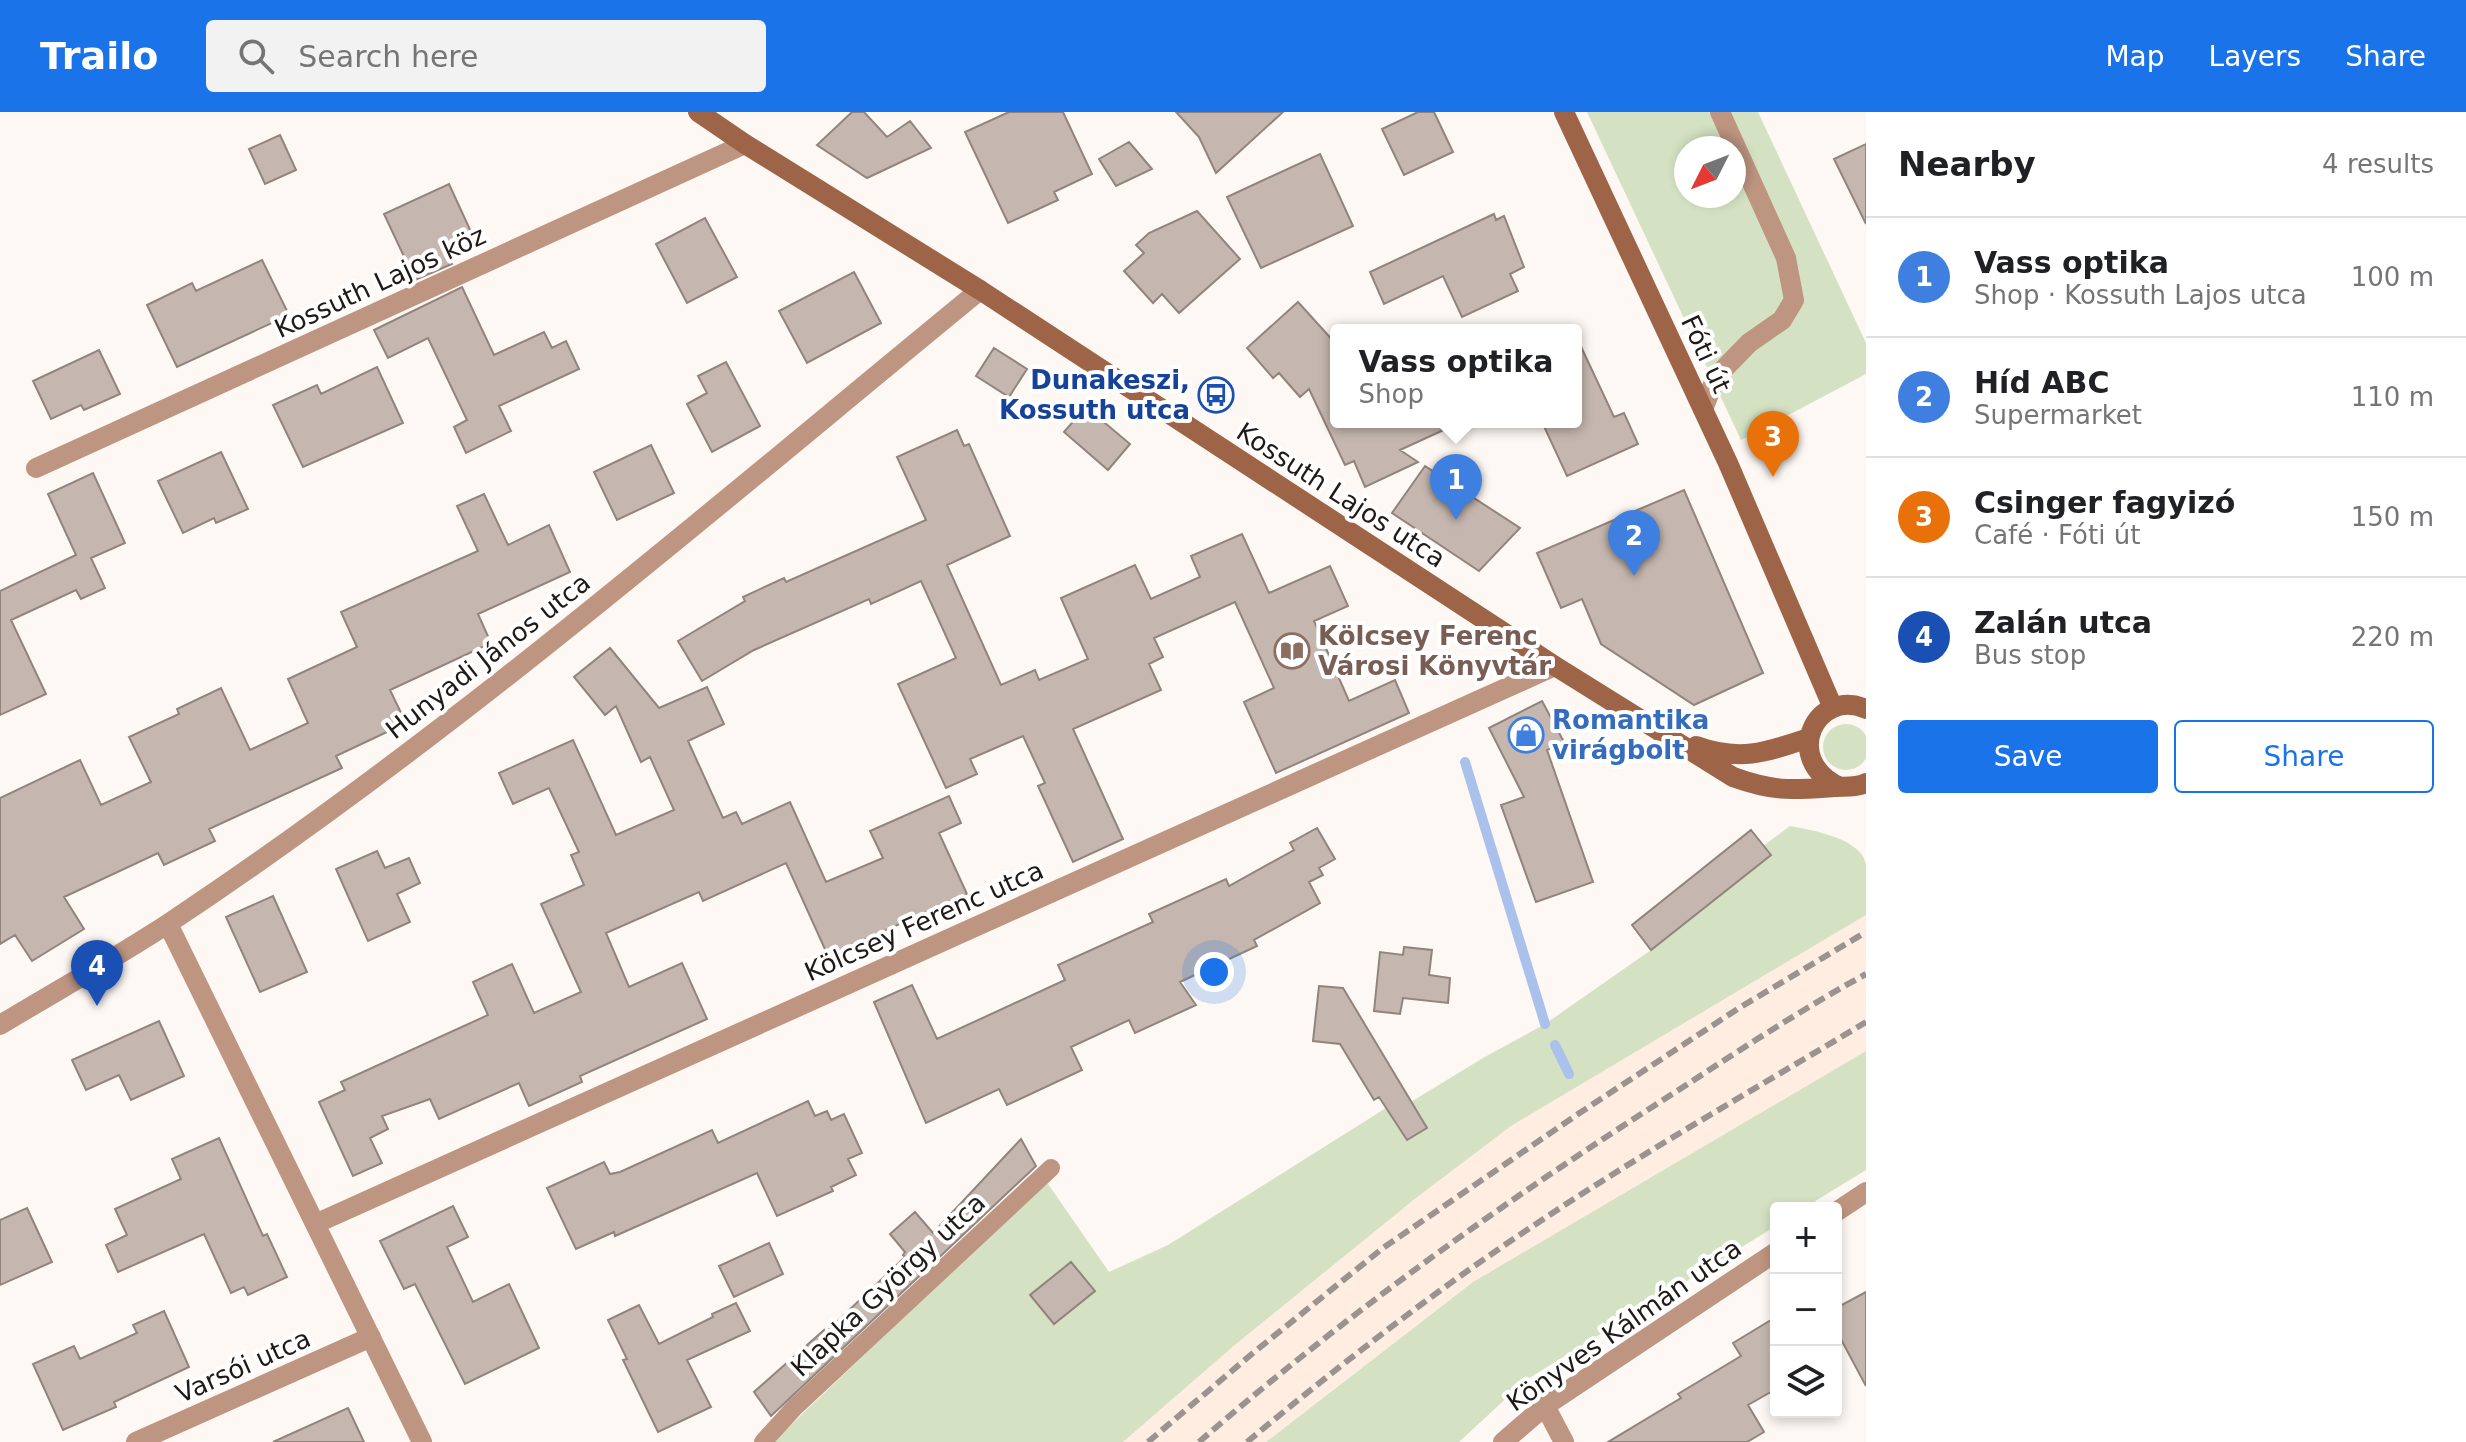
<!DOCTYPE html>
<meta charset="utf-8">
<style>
:root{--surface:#fff;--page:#f2f2f2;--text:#202124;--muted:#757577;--line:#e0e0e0;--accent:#1a73e8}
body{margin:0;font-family:"DejaVu Sans",sans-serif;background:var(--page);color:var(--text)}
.controls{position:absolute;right:24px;bottom:24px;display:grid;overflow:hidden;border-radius:8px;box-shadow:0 4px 12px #0003}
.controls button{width:72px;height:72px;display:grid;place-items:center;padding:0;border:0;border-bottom:2px solid var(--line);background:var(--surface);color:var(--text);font:40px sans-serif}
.compass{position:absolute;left:1674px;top:24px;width:72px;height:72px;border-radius:50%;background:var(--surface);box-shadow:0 4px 12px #0003;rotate:228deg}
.you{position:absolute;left:1214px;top:860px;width:28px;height:28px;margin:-20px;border:6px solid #fff;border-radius:50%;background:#1a73e8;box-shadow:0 0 0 12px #1a73e833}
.badge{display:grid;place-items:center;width:52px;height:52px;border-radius:50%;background:var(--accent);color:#fff;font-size:26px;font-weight:700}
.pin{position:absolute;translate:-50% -66px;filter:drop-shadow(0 2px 4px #0008)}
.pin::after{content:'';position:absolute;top:42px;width:28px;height:24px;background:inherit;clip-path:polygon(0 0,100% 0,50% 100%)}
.popup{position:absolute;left:1330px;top:212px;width:252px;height:104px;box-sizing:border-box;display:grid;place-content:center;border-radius:8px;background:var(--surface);filter:drop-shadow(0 2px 6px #0005);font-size:26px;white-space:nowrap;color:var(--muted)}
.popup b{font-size:30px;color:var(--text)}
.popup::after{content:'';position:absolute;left:50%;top:100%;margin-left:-16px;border:16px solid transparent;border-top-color:var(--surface)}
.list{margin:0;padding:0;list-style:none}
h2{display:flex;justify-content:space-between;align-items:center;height:104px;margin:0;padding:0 32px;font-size:34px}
h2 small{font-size:26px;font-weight:400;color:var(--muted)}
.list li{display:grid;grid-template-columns:52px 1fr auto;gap:24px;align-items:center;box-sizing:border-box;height:120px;padding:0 32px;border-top:2px solid var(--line)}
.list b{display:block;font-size:30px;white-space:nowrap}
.list p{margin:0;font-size:26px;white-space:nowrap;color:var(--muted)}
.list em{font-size:26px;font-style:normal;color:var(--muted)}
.actions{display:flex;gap:16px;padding:24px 32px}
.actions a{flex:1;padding:18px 0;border:2px solid var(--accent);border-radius:8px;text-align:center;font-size:28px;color:var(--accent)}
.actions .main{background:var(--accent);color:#fff}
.icon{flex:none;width:44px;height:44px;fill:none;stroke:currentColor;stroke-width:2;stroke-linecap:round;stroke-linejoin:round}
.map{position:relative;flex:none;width:1866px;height:1330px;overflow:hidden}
header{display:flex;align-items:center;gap:48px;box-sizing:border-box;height:112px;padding:0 40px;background:var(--accent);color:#fff}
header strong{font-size:38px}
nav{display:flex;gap:44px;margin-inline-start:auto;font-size:28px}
.search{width:560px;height:72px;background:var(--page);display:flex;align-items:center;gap:20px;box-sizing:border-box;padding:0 28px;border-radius:8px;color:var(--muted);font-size:30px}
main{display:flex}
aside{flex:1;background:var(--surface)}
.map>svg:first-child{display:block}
</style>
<header>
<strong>Trailo</strong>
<div class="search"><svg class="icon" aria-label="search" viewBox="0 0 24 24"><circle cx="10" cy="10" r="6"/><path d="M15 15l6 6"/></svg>Search here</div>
<nav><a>Map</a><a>Layers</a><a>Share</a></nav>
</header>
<main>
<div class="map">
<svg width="1866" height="1330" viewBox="0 0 1866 1330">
<rect width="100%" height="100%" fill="#fef8f4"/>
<path fill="#ffede2" d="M1866,803V939L1473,1170L1266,1330H1123L1236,1232L1416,1086L1511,1014Z"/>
<path fill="#d4e2c3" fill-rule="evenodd" d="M1587,0H1758L1866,231V262L1741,328ZM1686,36H1734V84H1686Z
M1823 635a23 23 0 1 1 46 0a23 23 0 1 1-46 0Z
M1790,714C1811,718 1861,726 1866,752C1866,767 1866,787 1866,803L1511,1014L1416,1086L1236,1232L1123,1330H773L1046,1069L1109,1160L1168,1133L1386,996L1391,1002L1483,946L1545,912L1651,838L1715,788L1759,737Z
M1866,939V1058L1804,1096H1776V1114L1526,1268L1459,1330H1266L1473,1170Z"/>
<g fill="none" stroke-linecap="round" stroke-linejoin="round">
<path stroke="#aac1ec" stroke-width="10" d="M1465,650L1545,912
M1555,933L1569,962"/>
</g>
<path fill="#c5b7af" stroke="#91847c" stroke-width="2" d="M852,0H864L887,25L910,9L931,36L867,66L817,33Z
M1009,0H1063L1092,62L1054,80L1058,88L1008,111L965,20Z
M1176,0H1283L1216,61L1199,25Z
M1418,0H1434L1453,40L1404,63L1382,17Z
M280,23L296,58L265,72L249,37Z
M1129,30L1152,57L1116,74L1099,47Z
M1866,32V112L1834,47Z
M1320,42L1353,114L1261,156L1227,85Z
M449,72L478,135L450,148L452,152L415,168L384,102Z
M1197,99L1240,147L1179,201L1162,182L1153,191L1124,159L1144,141L1136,133L1149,121Z
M1494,102L1496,108L1504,104L1524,155L1510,162L1518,179L1462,205L1443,164L1384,192L1370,160Z
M705,106L737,165L687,191L656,132Z
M262,148L289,203L177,255L147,193L192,171L196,179Z
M854,160L881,211L807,251L779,199Z
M462,175L494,243L544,220L552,236L566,229L579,257L499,294L511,319L466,341L454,315L467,308L428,226L388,246L374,218Z
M1298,190L1336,232V310H1461L1400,338L1418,350L1365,375L1354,349L1345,353L1309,277L1300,285L1279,261L1273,266L1247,236Z
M1576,224L1614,305L1624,301L1638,332L1567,364L1542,310H1576Z
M994,236L1027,257L1009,285L976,264Z
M99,238L120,282L84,298L81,293L51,307L33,269Z
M726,250L760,314L712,340L687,292L707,281L698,264Z
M377,255L403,311L303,355L273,293L317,273L321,282Z
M1086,295L1130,332L1108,358L1064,320Z
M957,318L964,334L969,332L1010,424L947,453L1001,573L1035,558L1039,568L1088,547L1061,486L1135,453L1151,487L1200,465L1191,444L1242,422L1269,481L1330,454L1348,494L1314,509L1349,589L1395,568L1409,601L1276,661L1244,590L1274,576L1235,490L1154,526L1163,545L1149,552L1161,578L1073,617L1123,727L1073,750L1038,674L1045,671L1023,624L970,647L977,662L946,676L898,572L956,546L921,469L871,492L869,487L754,538L702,569L678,529L745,489L743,485L784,466L786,470L926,408L897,345Z
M651,333L674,381L617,408L594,360Z
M221,340L248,397L216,411L214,406L183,421L158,369Z
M1425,354L1520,416L1479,459L1392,401Z
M93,361L125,431L91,446L105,476L81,487L76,478L11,508L46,582L0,603V479L76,443L48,382Z
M1684,378L1763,561L1694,593L1601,532L1582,487L1561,496L1537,441Z
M484,382L508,433L549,413L570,460L478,502L491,531L390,578L406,611L336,644L342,656L209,717L215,729L164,753L158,741L64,785L84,817L32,849L15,823L0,832V686L80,648L101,693L151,670L129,625L179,602L177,597L221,576L250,638L308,611L288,567L357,535L341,500L478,439L457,394Z
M610,536L659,596L707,575L724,612L688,629L723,706L736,700L742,712L790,690L826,770L883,746L870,719L949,684L961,711L939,721L967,782L828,844L786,751L703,789L699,780L606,821L629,875L682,851L707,907L580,964L582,970L529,994L519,971L439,1007L430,987L382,1004L388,1017L370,1026L382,1051L353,1064L319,990L345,978L341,970L488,903L473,870L512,852L534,901L581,880L541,792L584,773L571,743L579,740L549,676L513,692L499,661L573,628L616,723L674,698L650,645L641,650L616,594L605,603L574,565Z
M1542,589L1564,630L1547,638L1593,770L1536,790L1501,693L1524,685L1489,616Z
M1317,716L1335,747L1319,756L1323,763L1309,770L1320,791L1254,828L1257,834L1180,870L1196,893L1135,921L1129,908L1071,935L1082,958L1007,993L999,977L926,1011L874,890L912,873L937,927L1065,868L1058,853L1153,810L1149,802L1226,767L1229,774L1294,738L1290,731Z
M1751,718L1771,743L1651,838L1632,813Z
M377,739L385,756L409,746L420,771L397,782L410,810L368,829L336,757Z
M273,784L307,860L260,880L226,805Z
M1404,835L1432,838L1429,863L1450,866L1448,891L1403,886L1400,902L1374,899L1380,840L1403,843Z
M1319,874L1343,876L1427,1016L1407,1028L1379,985L1374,988L1340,932L1313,929Z
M159,909L184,964L131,988L119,963L86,978L72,948Z
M808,989L815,1004L827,999L831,1008L844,1002L862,1041L848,1047L856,1063L831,1075L833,1079L777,1104L757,1061L615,1124L614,1120L576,1137L547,1076L604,1050L610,1062L620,1060L712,1018L718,1031Z
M219,1026L263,1124L267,1122L287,1165L248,1183L244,1175L231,1181L204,1122L118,1160L106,1133L127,1123L115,1097L181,1067L172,1047Z
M1021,1027L1036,1054L771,1304L754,1280L824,1218L825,1221L905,1145L903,1143L905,1140L890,1122L915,1100L933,1121Z
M453,1094L468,1125L447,1135L473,1190L509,1172L539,1236L465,1272L415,1172L404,1177L380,1129Z
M27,1096L52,1150L0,1173V1108Z
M769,1131L783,1162L734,1185L719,1154Z
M1071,1150L1095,1179L1054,1212L1030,1183Z
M1866,1180V1274L1836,1218V1196Z
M736,1191L750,1219L687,1248L711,1295L658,1320L623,1248L627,1247L608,1208L639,1193L659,1232L713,1205L712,1202Z
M164,1199L189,1255L114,1290L116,1295L63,1318L33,1252L74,1234L80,1247L137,1221L133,1213Z
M1776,1205V1277L1748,1293L1764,1320L1747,1330H1608L1681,1286L1678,1282L1741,1244L1733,1231Z
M348,1296L364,1330H273Z"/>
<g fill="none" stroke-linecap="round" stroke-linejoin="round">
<path stroke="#be9581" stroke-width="18" d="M763,1330L794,1296L1051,1056"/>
<path stroke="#be9581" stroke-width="20" d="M1703,297L1716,265L1749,231L1782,208L1794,188L1786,146L1720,0
M36,356L745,32
M168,812L422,1330
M0,913C56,879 114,847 169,811C455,621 715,395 980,178
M1836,1100L1866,1080
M315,1112L1555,554
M1545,1294L1564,1330
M136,1330L371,1225
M1503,1330L1545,1294L1776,1140"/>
<path stroke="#9e6447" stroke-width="20" d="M698,0L745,32L980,178L1555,554L1733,665C1775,680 1791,678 1834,675C1846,674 1855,676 1866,671
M1564,0L1728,351L1833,596
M1696,634C1740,650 1767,640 1809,626
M1840,675C1780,647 1817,575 1866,597"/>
<path stroke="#999490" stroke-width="6" stroke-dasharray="12 6" stroke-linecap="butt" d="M1148,1330L1253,1241L1383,1136L1578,1002L1739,896L1866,820
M1199,1330C1344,1204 1499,1093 1660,990C1728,946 1795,901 1866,862
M1247,1330C1341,1252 1437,1177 1539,1110C1645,1039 1757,976 1866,910"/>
</g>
<defs>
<symbol id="bus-ring" viewBox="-11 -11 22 22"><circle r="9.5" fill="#fff" stroke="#1a4fb4" stroke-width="1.5"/><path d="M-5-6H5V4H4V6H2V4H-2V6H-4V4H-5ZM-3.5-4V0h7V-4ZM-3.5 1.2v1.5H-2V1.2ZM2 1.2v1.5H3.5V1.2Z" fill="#1a4fb4"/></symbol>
<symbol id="library-ring" viewBox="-11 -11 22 22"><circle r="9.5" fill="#fff" stroke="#8d6e63" stroke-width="1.5"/><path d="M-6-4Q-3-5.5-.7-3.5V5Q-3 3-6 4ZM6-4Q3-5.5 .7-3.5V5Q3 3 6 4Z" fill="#8d6e63"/></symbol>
<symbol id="shop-ring" viewBox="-11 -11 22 22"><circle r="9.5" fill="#fff" stroke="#3f7fe0" stroke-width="1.5"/><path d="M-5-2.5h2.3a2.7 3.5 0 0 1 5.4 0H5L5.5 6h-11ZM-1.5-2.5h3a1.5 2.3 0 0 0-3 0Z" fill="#3f7fe0"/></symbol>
</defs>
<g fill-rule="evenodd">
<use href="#bus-ring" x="1196" y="263" width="40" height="40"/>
<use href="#library-ring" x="1272" y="519" width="40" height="40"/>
<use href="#shop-ring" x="1506" y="603" width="40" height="40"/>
</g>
<g text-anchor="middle" stroke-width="8" stroke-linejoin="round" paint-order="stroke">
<g font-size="26" fill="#1f1a17" stroke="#fff">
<text transform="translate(380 170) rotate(-25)" y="9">Kossuth Lajos köz</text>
<text transform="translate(1706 242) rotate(65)" y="9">Fóti út</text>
<text transform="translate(1341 383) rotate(33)" y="9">Kossuth Lajos utca</text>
<text transform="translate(488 544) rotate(-38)" y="9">Hunyadi János utca</text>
<text transform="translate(924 809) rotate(-24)" y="9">Kölcsey Ferenc utca</text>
<text transform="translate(888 1173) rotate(-43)" y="9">Klapka György utca</text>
<text transform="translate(1624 1213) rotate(-35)" y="9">Könyves Kálmán utca</text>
<text transform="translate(243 1254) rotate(-24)" y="9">Varsói utca</text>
</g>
<g font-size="26" font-weight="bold" fill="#164399" stroke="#fff" text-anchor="end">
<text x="1190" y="277">Dunakeszi,<tspan x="1190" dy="30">Kossuth utca</tspan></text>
</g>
<g font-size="26" font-weight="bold" fill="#785e54" stroke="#fff" text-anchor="start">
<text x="1318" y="533">Kölcsey Ferenc<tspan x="1318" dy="30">Városi Könyvtár</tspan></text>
</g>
<g font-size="26" font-weight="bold" fill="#366cbe" stroke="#fff" text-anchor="start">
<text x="1552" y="617">Romantika<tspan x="1552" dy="30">virágbolt</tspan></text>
</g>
</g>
</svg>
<div class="controls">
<button>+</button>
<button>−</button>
<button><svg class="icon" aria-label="layers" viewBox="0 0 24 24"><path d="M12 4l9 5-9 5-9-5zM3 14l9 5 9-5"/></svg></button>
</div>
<svg class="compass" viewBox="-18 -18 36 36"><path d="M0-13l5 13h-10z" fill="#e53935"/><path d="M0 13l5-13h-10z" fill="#757577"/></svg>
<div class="you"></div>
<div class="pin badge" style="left:1456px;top:408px;background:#3f7fe0">1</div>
<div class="popup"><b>Vass optika</b>Shop</div>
<div class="pin badge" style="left:1634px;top:464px;background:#3f7fe0">2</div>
<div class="pin badge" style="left:1773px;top:365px;background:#e8710a">3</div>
<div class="pin badge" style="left:97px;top:894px;background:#1a4fb4">4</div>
</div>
<aside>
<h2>Nearby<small>4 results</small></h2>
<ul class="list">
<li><span class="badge" style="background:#3f7fe0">1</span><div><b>Vass optika</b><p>Shop · Kossuth Lajos utca</p></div><em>100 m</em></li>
<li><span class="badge" style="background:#3f7fe0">2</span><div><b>Híd ABC</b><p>Supermarket</p></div><em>110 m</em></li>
<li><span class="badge" style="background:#e8710a">3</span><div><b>Csinger fagyizó</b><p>Café · Fóti út</p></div><em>150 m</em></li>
<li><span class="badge" style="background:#1a4fb4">4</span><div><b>Zalán utca</b><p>Bus stop</p></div><em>220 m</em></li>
</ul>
<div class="actions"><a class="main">Save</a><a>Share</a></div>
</aside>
</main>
